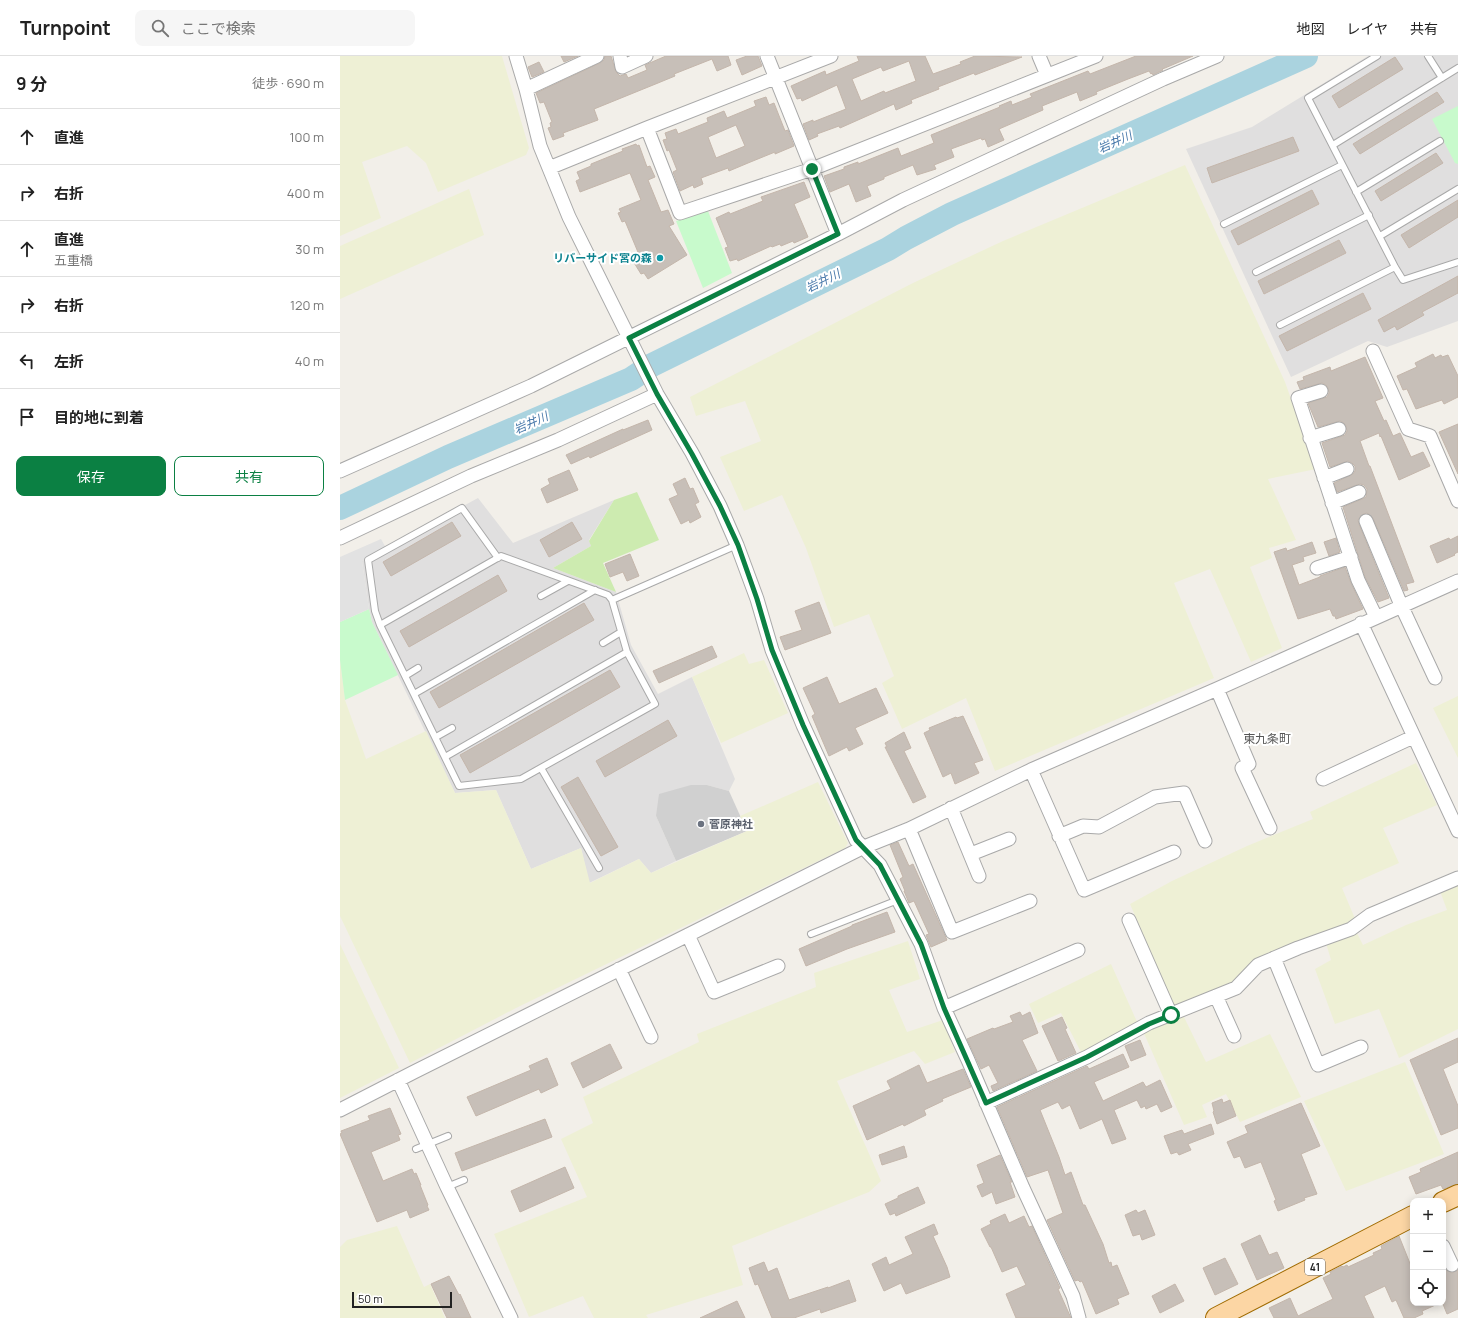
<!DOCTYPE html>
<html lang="ja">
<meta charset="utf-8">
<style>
:root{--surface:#fff;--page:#f6f6f6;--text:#222;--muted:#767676;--line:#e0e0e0;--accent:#0b8043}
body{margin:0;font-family:Manrope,"Noto Sans JP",sans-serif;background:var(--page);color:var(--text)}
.controls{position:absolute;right:12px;bottom:12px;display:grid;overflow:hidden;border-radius:8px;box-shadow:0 2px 10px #0003}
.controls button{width:36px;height:36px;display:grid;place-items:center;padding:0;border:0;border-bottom:1px solid var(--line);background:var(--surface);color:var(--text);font:20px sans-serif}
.scale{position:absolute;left:12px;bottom:10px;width:100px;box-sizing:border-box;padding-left:4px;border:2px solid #222;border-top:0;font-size:11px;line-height:14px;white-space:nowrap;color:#222;-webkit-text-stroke:3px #fff;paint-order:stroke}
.stop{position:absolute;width:12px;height:12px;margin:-9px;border:3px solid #0b8043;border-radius:50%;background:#fff}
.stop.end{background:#0b8043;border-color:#fff;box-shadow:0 1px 4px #0008}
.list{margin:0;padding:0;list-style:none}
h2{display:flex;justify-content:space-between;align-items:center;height:52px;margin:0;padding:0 16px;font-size:17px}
h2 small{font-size:13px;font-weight:400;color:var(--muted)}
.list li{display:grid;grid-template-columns:26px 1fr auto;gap:12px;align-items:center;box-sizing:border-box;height:56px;padding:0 16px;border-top:1px solid var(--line)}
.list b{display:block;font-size:15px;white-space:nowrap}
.list p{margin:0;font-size:13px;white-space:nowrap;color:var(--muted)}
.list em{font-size:13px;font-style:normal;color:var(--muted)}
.actions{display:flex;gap:8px;padding:12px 16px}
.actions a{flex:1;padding:9px 0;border:1px solid var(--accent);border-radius:8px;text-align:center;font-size:14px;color:var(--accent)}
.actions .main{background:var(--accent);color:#fff}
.icon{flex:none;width:22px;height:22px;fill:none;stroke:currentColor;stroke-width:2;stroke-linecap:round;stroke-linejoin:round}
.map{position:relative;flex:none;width:1118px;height:1262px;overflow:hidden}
header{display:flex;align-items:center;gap:24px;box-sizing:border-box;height:56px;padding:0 20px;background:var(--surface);border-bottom:1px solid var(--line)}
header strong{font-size:19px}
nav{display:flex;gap:22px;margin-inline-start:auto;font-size:14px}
.search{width:280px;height:36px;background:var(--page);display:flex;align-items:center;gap:10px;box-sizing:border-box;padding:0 14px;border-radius:8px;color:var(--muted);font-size:15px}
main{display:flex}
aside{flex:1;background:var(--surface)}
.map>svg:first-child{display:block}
</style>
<header>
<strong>Turnpoint</strong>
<div class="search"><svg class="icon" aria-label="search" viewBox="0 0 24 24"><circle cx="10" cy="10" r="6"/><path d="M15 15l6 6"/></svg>ここで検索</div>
<nav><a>地図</a><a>レイヤ</a><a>共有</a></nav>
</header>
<main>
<aside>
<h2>9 分<small>徒歩 · 690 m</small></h2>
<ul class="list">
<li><svg class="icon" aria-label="ahead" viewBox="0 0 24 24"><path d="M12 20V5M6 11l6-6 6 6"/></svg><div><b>直進</b></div><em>100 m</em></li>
<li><svg class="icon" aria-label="right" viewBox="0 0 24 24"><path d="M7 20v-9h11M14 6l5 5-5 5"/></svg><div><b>右折</b></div><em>400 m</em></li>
<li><svg class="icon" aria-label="ahead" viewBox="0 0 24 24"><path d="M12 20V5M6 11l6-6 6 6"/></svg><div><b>直進</b><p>五重橋</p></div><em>30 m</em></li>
<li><svg class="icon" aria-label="right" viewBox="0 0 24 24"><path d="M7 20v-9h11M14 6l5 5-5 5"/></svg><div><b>右折</b></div><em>120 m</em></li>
<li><svg class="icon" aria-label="left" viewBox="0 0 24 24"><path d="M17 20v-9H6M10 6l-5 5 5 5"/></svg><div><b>左折</b></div><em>40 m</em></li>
<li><svg class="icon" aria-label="arrive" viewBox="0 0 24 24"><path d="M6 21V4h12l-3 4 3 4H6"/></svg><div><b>目的地に到着</b></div></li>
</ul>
<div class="actions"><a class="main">保存</a><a>共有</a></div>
</aside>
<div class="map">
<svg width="1118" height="1262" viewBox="0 0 1118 1262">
<rect width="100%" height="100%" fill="#f2efe9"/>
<path fill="#e0dfdf" d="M1028,0H1118V265L1047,291L1028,285L951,321L846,93L912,71Z
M138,442L173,487L274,444L249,484L251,490L213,512L276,536L291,589L318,638L352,621L395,723L389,735L367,729L316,760L336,805L311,817L299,803L249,827L241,792L191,813L156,734L115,737L32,566L29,553L22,505Z"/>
<path fill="#d0d0d0" d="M351,729H367L389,735L407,775L336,805L316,760L319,738Z"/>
<path fill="#eef0d5" d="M0,0H162L189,92L186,99L98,136L86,107L67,90L22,106L41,162L0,180Z
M845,109L945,326L976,413L928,423L956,484L929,492L932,502L910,511L942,592L911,606L870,513L834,527L874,622L655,715L626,642L562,673L542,627L554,620L529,558L494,571L466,492L442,439L404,455L380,401L421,385L405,345L356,360L350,341L573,227L663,185Z
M129,133L144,179L0,243V190Z
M404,597L409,608L424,604L448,657L381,687L352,621Z
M0,604L5,644L26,703L86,675L115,737L156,734L191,813L241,792L250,827L299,803L311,817L407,775L400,760L478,726L508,787L505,792L176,952L70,1007L0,860Z
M1118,640V702L1093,652Z
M1076,707L1097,749L1043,772L1059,807L1002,832L1016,865L891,929L834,951L790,848L832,825L907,790L973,763L970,756Z
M1118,829V973L1059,1002L1039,953L995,968L975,913L991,904L986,887L1016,875L1023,889L1066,869L1107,854L1100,835Z
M568,885L580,923L549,934L567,976L603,964L615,996L585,1008L574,995L497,1025L541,1125L529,1136L392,1190L403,1229L306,1259L308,1262H254L243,1240L189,1261L154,1178L247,1141L221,1083L253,1067L243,1041L359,986L357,978L476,931L474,917Z
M0,888L59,1012L0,1042Z
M771,908L798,968L742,998L721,957L698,967L689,948Z
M843,959L866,1006L930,978L961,1041L900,1066L886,1038L862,1049L867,1061L844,1069L803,975Z
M1065,1006L1104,1098L1006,1135L964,1045Z
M57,1170L84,1231L90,1228L105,1262H0V1191L7,1184Z"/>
<path fill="#cdebb0" d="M297,436L319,484L263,507L276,536L213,512L251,490L249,485L274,444Z"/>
<path fill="#c8facc" d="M1118,50V108L1115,107L1092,63Z
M368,155L392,217L363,232L336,165Z
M29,553L32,566L58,619L5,644L0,604V566Z"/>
<path fill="#e2e2e2" d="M41,483L46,492L22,505L29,553L0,566V501Z"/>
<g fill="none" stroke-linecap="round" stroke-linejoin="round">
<path stroke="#aad3df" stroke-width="24" d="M0,452L108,401L291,323L312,309L548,193L566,182L612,158L966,0"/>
</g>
<path fill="#c7bfb8" stroke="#c4b6ab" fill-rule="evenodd" d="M221,0H238L224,6Z
M265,0H271L276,16L280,20L286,18L288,22L307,14L305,9L326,0H388L391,9L377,15L372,3L334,18L335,20L318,27L254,53L258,64L223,77L224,80L213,84L208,72L211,71L210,67L212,66L204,46L200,47L196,37L260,7L264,4Z
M407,0H418L422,10L402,19L396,4Z
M517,0H585L593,18L621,8L620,6L635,0L682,1L635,19L634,17L598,31L599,33L571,44L572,47L556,54L554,48L500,72L499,70L477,78L478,80L469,84L463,68L473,64V66L506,53L497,29L462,45L461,42L457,43L451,30L485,15L486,19L519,5ZM569,5L576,25L545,37L544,35L521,45L512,23L541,11L543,15Z
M796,0H853L825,12L822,13L823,14L813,19L812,17L811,18L809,15L788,23L756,36L757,38L740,45L737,36L702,50L703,54L659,73L664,84L648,91L645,83L642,84L641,82L611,93L614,101L594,109L596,113L577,119L573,109L544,121V123L527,130L531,140L516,146L509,128L490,136L484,120L504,113V111L518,106V108L558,92L561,100L594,87L591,79L660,51L659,50L671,45L672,49L692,41L690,38L748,15L750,18Z
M1055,1L1063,13L999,52L992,40Z
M199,6L204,16L192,21L188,11Z
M1097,36L1104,46L1020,98L1013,88Z
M426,41L429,49L434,47L445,75L448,74L454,90L435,98V96L408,107L389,115L388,112L361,122L363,128L354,132L353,129L340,135L333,116L337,114L329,94L327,95L323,84L327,83L325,77L336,73L338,78L368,66L367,62L384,55L387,62L416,50L414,45ZM396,69L405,90L376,102L368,81Z
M953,81L959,95L872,127L867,112Z
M296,88L297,90L299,89L307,111L310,110L315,121L308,124L321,156L328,154L334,168L329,170L347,199L308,223L304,217L301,218L293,205L300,201L285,165L282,166L278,157L281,156L279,153L301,144L290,117L240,136L236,125L240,123L237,116L251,110V108L283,95L282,93Z
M1096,97L1103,107L1041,145L1035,135Z
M464,126L470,141L454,148L468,181L454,187L453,185L441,190L440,188L432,191L431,190L398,205L397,203L390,205L385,192L388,191L376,162L389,156L390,158L423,145L421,141Z
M972,134L979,148L898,189L891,175Z
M1118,144V161L1069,192L1061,179Z
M999,184L1006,197L924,238L918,225Z
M1118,220V237L1082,256L1084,259L1057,274L1055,270L1044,276L1038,264Z
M1023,237L1031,253L947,295L939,280Z
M1093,298L1095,302L1101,299L1102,301L1108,299L1118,320V341L1104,348L1102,344L1076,353L1067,333L1063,334L1057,320L1077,311L1075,307Z
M1025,301L1043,342L1035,345L1044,365L1046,364L1053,380L1060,377L1071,401L1083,396L1090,410L1059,424L1041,380L1040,381L1039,377L1020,385L1029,410H1030L1074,526L1066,528L1068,534L1064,535L1033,462L1027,457L1023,458L1018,464L1019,468L1049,542L1038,546L1025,521L1003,451L1022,443L1026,441L1027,433L1024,429L1020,428L997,436L994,427L1013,418L1015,415V410L1012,407L1008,405L990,411L982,387L1005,379L1007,375L1006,370L1004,367L1000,365L978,371L968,347L987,341L989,337L988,332L986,329L982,327L960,333L957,326L964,324L963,321L990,311L991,315Z
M308,364L312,374L250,402L249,400L231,408L226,399L283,373V374Z
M1118,368V418L1099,376Z
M229,414L238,434L207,447L201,433L210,428L208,423Z
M345,422L350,433L353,432L359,446L355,448L361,461L350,467L349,464L341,468L329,443L338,439L333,428Z
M112,466L121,480L51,520L43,506Z
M232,466L242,483L209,501L200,484Z
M1118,480V496L1114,498L1115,499L1097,507L1090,490L1109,482L1110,484Z
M996,482L1000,496L989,500L984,486Z
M972,486L976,497L963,501L964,505L952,509L959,529L980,521V520L1005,511L1011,527L1023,553L996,563L995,560H993L990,553L958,563L934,496L946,492L947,495Z
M290,498L299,520L287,525L283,516L270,521L265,508Z
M158,519L167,535L69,591L60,575Z
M479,546L491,577L445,594L440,581L462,574L455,555Z
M244,547L254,564L99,652L90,636Z
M372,590L377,601L319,627L313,615Z
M270,614L280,631L130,717L120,699Z
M487,621L499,648L536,632L548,657L515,672L523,688L509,695L507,691L489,700L472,660L475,658L463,632Z
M623,660L643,704L634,707L639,717L615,728L611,717L603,721L584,677L590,674L589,672L616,661L617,662Z
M328,664L337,680L265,721L256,705Z
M564,676L571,692L564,695L586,741L573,747L545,691H547L545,687Z
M238,721L278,791L261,800L221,731Z
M558,786L569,810L573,808L607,884L591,891L586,879L589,878L574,845L569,847L564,835H565L560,823L563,821L550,789Z
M547,856L555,876L507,893L466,910L459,893L512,870V869Z
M680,956L682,960L690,956L698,977L682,984L697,1015L653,1035L651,1030L658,1027L649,1009L641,1013L627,983L653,972L654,973L673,966L670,960Z
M722,961L727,972L725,973L736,997L718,1005L702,970Z
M1118,982V1006L1103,1013L1118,1050V1072L1101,1079L1070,1004Z
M800,984L806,999L791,1005L785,990Z
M270,988L282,1012L243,1032L231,1007Z
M783,998L789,1011L754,1026L763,1045L803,1026L806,1031L820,1024L832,1051L821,1056L817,1048L806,1053L805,1050L801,1052L797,1044L774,1054L786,1083L772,1088L762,1063L740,1073L730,1049L722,1053L718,1046L700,1054L719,1101L725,1119L731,1116L743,1149H745L763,1188L769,1207L771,1206L772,1211L777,1209L789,1238L777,1243L779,1248L756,1258L742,1225L740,1226L738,1224L735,1225L707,1164L723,1157L708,1114L687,1121L657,1051L747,1010L749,1013Z
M207,1002L218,1029L201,1037L199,1033L136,1060L127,1041L191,1014L189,1010Z
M579,1009L587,1027L623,1013L631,1031L602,1043L603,1045L584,1054L586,1059L564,1070L563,1068L527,1084L513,1050L551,1033L547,1025Z
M882,1043L883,1047L890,1044L896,1060L877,1068L873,1056L874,1055L872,1047Z
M961,1047L980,1090L961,1098L977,1138L964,1142L965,1144L938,1155L934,1145L936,1144L921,1106L905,1112L900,1100L894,1102L887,1086L908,1077L905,1070Z
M50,1052L61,1078L58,1079L60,1084L31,1096L43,1125L72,1113L74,1118L76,1117L81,1129H80L88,1149L87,1150L89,1154L70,1162L67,1154L37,1166L0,1078L2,1077L1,1075L30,1064L28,1060Z
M205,1063L212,1081L122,1115L115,1097Z
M871,1068L874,1078L848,1088L851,1094L839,1099L837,1096L831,1098L824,1080L842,1074L844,1078Z
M564,1090L567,1101L542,1109L539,1099Z
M1118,1096V1128L1103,1133L1101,1129L1076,1138L1069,1121L1081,1116L1080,1113Z
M660,1099L672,1126H670L675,1141L656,1148L652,1136L642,1141L637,1130L644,1127L637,1109Z
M225,1111L234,1132L180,1156L171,1135Z
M578,1131L585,1147L556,1160L555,1157L550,1159L545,1148L558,1142V1140Z
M796,1154L798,1157L805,1154L815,1179L802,1184L800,1178L793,1180L785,1159Z
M665,1158L669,1167L684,1160L689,1171L692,1170L720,1232L718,1233L731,1262H676L666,1238L686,1229L677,1210L662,1216L651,1191H650L641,1173L651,1168L650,1165Z
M594,1168L598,1178L593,1180L607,1211L610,1221L566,1238L561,1227L544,1235L532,1208L546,1201L549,1209L573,1198L565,1181Z
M920,1179L929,1199L937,1196L944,1212L917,1224L901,1188Z
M1059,1180L1073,1215V1247H1100L1082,1255L1083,1258L1074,1262H1064L1056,1244L1052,1246L1045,1230L1024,1240L1034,1262H934L929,1252L950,1242L958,1260L993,1243L983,1222L991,1218L990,1216L1002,1210L1003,1211L1007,1209L1008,1211L1034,1199L1033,1197L1042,1193L1041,1190Z
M885,1202L898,1228L875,1239L863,1212Z
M424,1206L428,1216L437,1212L449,1244L488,1231V1232L509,1224L516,1245L481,1257L480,1253L454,1262H432L418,1228L415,1229L409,1212Z
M1106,1214L1112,1217L1118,1214V1253L1107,1258L1103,1248V1216Z
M109,1220L119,1239L120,1238L131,1262H107L105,1258L91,1228Z
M835,1228L844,1245L820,1257L812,1240Z
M397,1245L405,1262H360Z"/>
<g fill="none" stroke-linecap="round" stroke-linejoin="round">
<defs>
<path id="service" d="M1037,0L968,42L1055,211L1063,224L1118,206
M1088,0L1102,22
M993,89L1118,12
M1016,136L1100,85
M884,168L1002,109
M1040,180L1118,133
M916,216L1029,159
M940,269L1055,211
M161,500L268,539L272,544L287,596L315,648L181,723L119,730L40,569Z
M201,540L228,525
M272,544L397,489
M40,569L35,555L28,504L122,452L158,502
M263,587L281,576
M65,620L78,612
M74,638L255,534
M96,681L112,672
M105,701L287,596
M201,712L259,812
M471,878L558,844
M76,1093L108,1080
M107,1131L124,1124"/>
<path id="minor" d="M176,0L186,33L200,90L229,161L317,338L352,397L380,450L397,489L417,543L432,594L463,669L516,784L540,809L581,888L604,952L628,1004L683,1132L733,1240L739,1262
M280,0L282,11L306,0
M427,0L498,178
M699,0L707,19
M186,33L257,0
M307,72L340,157L472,113L756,0
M209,112L307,72L491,0
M1033,295L1068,373L1090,380L1118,445
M981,335L958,342L1018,524L1036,561
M970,382L999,373
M0,415L191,330L498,178L563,144L823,23L877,0
M984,422L1007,413
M992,447L1019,436
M1026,465L1061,549L1095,622
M0,482L131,420L218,384L317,338
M977,512L1011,501
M1021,567L1118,775
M877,633L909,708L902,712L930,772
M691,714L744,834L834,796
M983,723L1073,681
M611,752L639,820
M569,773L612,876L690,845
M719,780L743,770L759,771L815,741L844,737L865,785
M631,798L669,783
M789,864L831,959
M348,879L374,936L438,910
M934,902L978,1009L1021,991
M279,913L311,981
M876,940L894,980
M604,952L738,894
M58,1024L107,1131L171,1262
M646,1047L747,1001L809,967L896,932L918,909L958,892L1011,873L1030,859L1118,822
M0,1054L74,1016L524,791L569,773L691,714L877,633L1118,525
M1103,1190L1112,1209"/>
<path id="primary" d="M1103,1146L1118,1139
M876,1262L1073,1160"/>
</defs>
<use href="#service" stroke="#a9a9a9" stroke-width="8"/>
<use href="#minor" stroke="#a9a9a9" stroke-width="15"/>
<use href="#primary" stroke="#a06b00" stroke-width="22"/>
<use href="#service" stroke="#fff" stroke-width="6"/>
<use href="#minor" stroke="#fff" stroke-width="13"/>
<use href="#primary" stroke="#fcd6a4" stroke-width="20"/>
</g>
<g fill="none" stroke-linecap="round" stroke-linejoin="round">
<path stroke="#0b8043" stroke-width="5" d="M472,113L498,178L289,282L317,338L352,398L380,450L398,489L417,543L432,594L463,669L516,784L540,809L581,888L604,952L646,1047L747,1001L809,968L831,959"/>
</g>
<circle fill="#0f9aa8" stroke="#fff" stroke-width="1.5" cx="320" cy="202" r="4"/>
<circle fill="#6b7280" stroke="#fff" stroke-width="1.5" cx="361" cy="768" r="4"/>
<g text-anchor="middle" stroke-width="4" stroke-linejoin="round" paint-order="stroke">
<rect fill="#fff" stroke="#646464" stroke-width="1" x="965" y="1203" width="20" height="16" rx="3"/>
<g font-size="10" font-weight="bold" fill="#222">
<text x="975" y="1215">41</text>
</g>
<g font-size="11" font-weight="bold" fill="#0d838f" stroke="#fff" text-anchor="end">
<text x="312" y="206">リバーサイド宮の森</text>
</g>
<g font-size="11" font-weight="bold" fill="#5b616d" stroke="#fff" text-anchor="start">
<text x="369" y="772">菅原神社</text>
</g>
<g font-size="12" font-style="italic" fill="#4a7aab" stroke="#fff">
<text transform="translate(775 86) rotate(-24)" y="4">岩井川</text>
<text transform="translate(483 225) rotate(-26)" y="4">岩井川</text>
<text transform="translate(191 367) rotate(-24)" y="4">岩井川</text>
</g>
<g font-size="12" fill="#555" stroke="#fff">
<text x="927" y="687">東九条町</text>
</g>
</g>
</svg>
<div class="controls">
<button>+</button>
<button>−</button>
<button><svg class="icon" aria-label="locate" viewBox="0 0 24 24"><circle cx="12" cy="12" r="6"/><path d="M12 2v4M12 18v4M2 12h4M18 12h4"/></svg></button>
</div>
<div class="scale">50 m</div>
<div class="stop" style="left:831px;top:959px"></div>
<div class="stop end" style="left:472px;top:113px"></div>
</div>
</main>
